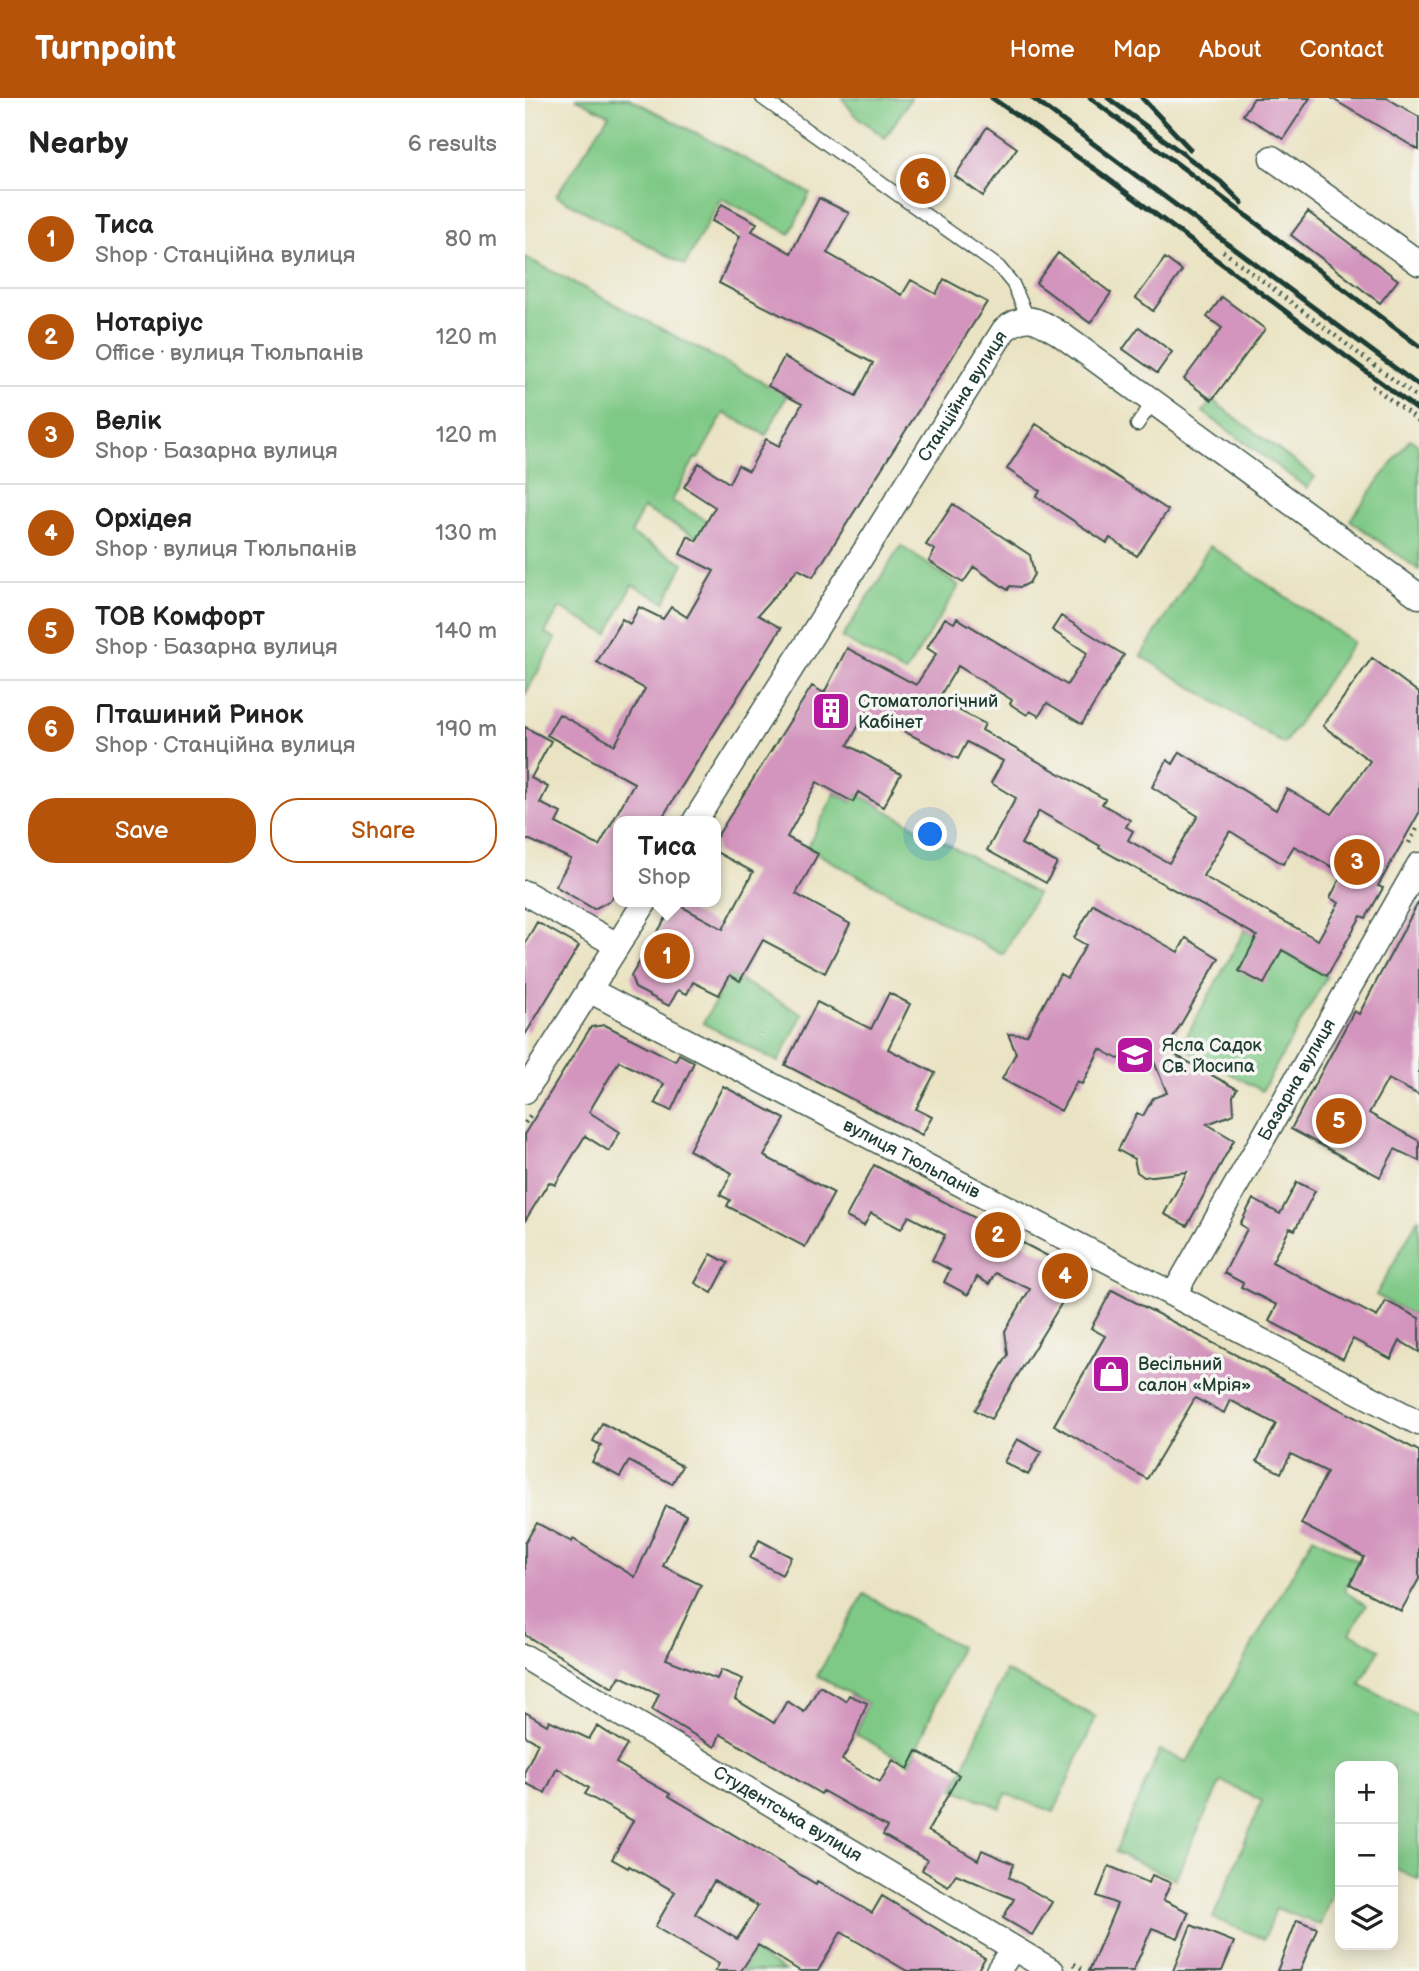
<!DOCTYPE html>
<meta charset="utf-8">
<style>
:root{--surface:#fff;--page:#f2f2f2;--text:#222;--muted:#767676;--line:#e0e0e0;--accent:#b45309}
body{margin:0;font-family:"Balsamiq Sans",sans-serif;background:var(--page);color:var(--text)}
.controls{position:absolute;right:21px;bottom:21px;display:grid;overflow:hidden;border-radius:14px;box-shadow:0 4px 18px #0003}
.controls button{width:63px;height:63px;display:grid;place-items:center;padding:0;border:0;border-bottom:2px solid var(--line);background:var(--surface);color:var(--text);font:35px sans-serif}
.you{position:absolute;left:406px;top:737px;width:24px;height:24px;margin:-18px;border:5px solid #fff;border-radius:50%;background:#1a73e8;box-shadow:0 0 0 10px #1a73e833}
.badge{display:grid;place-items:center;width:46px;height:46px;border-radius:50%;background:var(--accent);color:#fff;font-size:23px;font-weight:700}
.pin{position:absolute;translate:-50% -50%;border:4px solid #fff;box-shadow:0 2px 7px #0006}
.popup{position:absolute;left:88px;top:718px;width:108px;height:91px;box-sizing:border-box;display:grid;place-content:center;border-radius:14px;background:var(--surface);filter:drop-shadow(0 2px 5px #0005);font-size:23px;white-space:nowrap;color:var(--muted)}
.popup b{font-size:26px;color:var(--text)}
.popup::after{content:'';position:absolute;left:50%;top:100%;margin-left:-14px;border:14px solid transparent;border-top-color:var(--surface)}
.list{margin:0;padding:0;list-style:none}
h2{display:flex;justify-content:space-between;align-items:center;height:91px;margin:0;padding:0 28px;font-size:30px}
h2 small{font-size:23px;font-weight:400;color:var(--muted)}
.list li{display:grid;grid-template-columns:46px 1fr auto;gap:21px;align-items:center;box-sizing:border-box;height:98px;padding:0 28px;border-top:2px solid var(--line)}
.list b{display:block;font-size:26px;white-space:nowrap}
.list p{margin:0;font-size:23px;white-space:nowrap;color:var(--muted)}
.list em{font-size:23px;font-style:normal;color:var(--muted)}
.actions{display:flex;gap:14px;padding:21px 28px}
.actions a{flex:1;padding:16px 0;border:2px solid var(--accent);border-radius:28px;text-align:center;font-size:24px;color:var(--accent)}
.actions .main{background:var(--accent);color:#fff}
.icon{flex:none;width:38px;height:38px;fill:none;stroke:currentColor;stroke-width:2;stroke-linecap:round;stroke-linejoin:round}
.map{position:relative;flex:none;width:894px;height:1873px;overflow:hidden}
header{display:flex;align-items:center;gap:42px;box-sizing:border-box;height:98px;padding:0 35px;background:var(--accent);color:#fff}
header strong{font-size:33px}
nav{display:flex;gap:38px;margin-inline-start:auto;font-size:24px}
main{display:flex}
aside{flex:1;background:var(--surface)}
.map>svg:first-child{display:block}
</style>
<header>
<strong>Turnpoint</strong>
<nav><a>Home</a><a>Map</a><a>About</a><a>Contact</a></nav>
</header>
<main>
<aside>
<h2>Nearby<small>6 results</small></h2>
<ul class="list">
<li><span class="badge">1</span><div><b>Тиса</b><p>Shop · Станційна вулиця</p></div><em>80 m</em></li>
<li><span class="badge">2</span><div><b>Нотаріус</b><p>Office · вулиця Тюльпанів</p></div><em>120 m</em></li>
<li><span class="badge">3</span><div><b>Велік</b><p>Shop · Базарна вулиця</p></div><em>120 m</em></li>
<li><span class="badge">4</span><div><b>Орхідея</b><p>Shop · вулиця Тюльпанів</p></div><em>130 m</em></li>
<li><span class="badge">5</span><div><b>ТОВ Комфорт</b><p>Shop · Базарна вулиця</p></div><em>140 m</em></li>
<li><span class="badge">6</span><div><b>Пташиний Ринок</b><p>Shop · Станційна вулиця</p></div><em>190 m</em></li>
</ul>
<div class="actions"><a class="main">Save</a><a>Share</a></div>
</aside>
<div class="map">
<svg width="894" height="1873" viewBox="0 0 894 1873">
<rect width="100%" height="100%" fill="#f6f6f2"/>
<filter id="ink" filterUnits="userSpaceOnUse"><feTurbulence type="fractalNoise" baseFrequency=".0143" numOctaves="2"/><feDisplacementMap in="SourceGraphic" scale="14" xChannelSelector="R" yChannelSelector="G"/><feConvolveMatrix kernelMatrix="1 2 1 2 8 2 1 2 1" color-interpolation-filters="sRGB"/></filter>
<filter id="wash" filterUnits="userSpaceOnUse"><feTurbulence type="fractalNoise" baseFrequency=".00686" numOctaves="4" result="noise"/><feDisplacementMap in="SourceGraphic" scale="28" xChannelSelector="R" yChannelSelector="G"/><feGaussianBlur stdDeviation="1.57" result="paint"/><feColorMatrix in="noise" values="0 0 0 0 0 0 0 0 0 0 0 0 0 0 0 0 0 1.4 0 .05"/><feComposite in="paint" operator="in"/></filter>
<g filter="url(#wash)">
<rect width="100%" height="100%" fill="#eae3c3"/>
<path fill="#7fc986" stroke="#4f835d" stroke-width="2" d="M50,0H104L285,95L265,136L196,100L160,167L31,98L84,17Z
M317,0H386L360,40L329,16Z
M0,159L262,297L241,337L199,315L173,361L170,360L147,403L212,439L203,456L118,410L106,436L159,465L140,504L107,487L83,536L35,510L20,535L31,541L0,597Z
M687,302L790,379L782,390L678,314Z
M885,341L894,348V472L825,422Z
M376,448L434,488L380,575L317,540Z
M685,448L828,544L759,646L616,558Z
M310,695L327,704L332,696L512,796L478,857L282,750Z
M720,832L802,878L737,993L656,948Z
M205,877L278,916L253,964L178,925Z
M894,1119V1209L889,1218L851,1197Z
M788,1439L834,1464L819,1493L841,1507L825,1535L855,1551L835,1586L894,1619V1782L868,1769V1668H815V1773L795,1827L751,1810L739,1841L688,1820L737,1703L696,1683L650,1781L590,1754L635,1652L662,1664Z
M339,1496L435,1549L385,1666L331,1636L342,1605L292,1578Z
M480,1573L571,1619L529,1714L481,1696L475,1710L429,1691Z
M228,1854L259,1873H217Z"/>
<g id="blocks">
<path fill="#d394bd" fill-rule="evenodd" d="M729,0H785L758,41L718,17Z
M806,0H862L894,19V52Z
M462,29L492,50L458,98L430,78Z
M294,100L324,115L302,155L377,197L386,182L411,196L419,181L462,204L288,479L273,471L233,517L256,530L135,723H93V790L86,802L69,811L30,788L46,761L5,742H0V629L26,643L6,680L23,689L15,705L36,715L31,725L74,748L109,685L22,637L34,616L90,647L120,591L72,564L81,548L97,521L105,526L114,509L138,521L146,509L162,519L189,473L155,456L163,438L171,443L190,409L159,389L174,365L204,385L213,367L224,373L241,341L254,348L277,306L243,288L259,259L331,298L348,265L194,185L215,138L187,123L197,106L232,125L227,133L266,155Z
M783,114L873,182L855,205L766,137Z
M533,155L586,195L565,225L511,185Z
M640,160L657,173L628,213L611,200Z
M697,199L740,231L687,302L659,281L697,230L682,219Z
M614,229L647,254L632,275L598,251Z
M511,326L643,412L612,458L585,440L582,445L511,398L515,393L482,371Z
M428,406L505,457L509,476L504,485L496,489L485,488L483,492L449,469L438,485L404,463L410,452L401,447Z
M536,518L599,557L557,626L522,605L514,618L505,613L502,617L485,606L487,602L433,568L413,601L460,626L457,632L580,701L577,706L605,722L601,729L608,733L603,742L644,765L673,718L627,689L642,662L648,666L655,654L751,712L762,691L807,716L845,663L798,628L847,560L894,595V715L853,788L858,790L841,820L836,818L802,878L757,852L739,886L714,873L732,838L574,750L575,748L514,713L496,746L532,765L521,785L462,752L491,700L466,685L478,663L442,644L433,661L341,614L323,647L376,676L358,709L333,694L328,704L292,684L262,739L293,756L271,796L325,826L300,875L238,842L215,883L205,877L194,897L168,884L162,896L153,892L144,908L110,890L106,878L150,805L198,831L228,774L191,754V740L287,588L299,595L322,550L391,587L411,556L402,550L420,520L429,525L432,520L542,587L562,555L527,532ZM705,733L758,766L769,748L818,775L805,800L814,805L793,842L678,778Z
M894,803V997L863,981L844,1015L894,1043V1063L870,1051L855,1079L766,1031L829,913L834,916Z
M568,806L653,854L661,840L694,860L641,952L712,991L708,998L709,1016L682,1026L709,1042L662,1128L639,1116L662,1074L619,1079L612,1074L609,1061L593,1052L612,1015L618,1018L628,1000L642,995L623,949L593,961L575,951L557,986L552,983L536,1013L477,981L491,955L483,936L502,937L535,876L542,880L561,847L549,840Z
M12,824L54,848L0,937V845Z
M364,895L385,906L363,951L410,975L391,1011L407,1019L397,1037L260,967L292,904L346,931Z
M80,927L150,963L154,956L169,964L146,1013L130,1005L139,986L94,963L64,1014L95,1034L84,1053L60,1038L30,1087L24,1084L0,1123V1035L66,929Z
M198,988L260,1021L239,1058L309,1095L280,1149L202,1108L205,1102L195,1097L207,1075L164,1052Z
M349,1067L555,1175L466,1321L450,1312L483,1257L480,1233L505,1191L470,1175L464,1186L452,1179L443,1197L419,1184L425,1172L407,1162L420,1137L384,1118L376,1131L346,1115L339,1128L321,1119Z
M772,1084L790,1093L770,1132L765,1130L747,1164L852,1219L861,1203L894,1220V1254L875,1243L866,1261L828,1241L818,1261L744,1223L752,1207L716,1189L718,1185L699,1175L722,1131L715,1126L728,1101L755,1116Z
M186,1156L203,1165L187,1195L170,1185Z
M587,1192L894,1353V1481L876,1513L825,1486L839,1459L776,1426L802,1374L766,1356L756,1375L732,1363L751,1326L705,1302L699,1315L670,1300L622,1381L529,1327L580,1238L566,1230Z
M77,1325L157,1368L147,1386L104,1363L95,1379L67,1364L76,1347L68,1343Z
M492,1341L516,1354L503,1377L479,1364Z
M141,1408L161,1417L138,1468L176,1487L141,1561L192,1581L196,1572L218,1581L210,1601L249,1625L262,1603L279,1614L295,1588L321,1603L324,1597L342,1605L327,1644L317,1662L355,1684L368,1662L383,1671L392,1653L434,1677L403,1733L453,1762L457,1752L489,1766L484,1779L527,1804L507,1837L478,1820L489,1801L431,1776L423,1788L397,1772L402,1762L358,1737L362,1729L298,1693L296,1696L195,1636L190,1649L127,1612L134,1596L95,1578L88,1590L0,1537V1445L12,1425L47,1444L48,1441L110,1479Z
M234,1442L266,1459L257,1477L225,1460Z
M0,1614L22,1627L24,1622L64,1641L72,1628L102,1647L91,1665L145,1696L144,1698L291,1786L292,1783L347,1815L357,1798L460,1860L452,1873H382L316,1834L293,1873H275L233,1847L216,1873H190L194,1866L130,1829L150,1794L104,1768L103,1770L87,1761L108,1723L60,1696L64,1690L32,1670L20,1695L0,1685V1673L13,1645L0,1638ZM189,1783L233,1808L212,1841L170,1816Z
M584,1768L624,1785L627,1777L646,1785L638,1802L664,1814L653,1840L627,1830L608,1873H564L592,1806L572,1798Z
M772,1822L792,1830L775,1873H752Z
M666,1827L709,1844L697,1873H648Z"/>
</g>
</g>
<g filter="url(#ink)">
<use href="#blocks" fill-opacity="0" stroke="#3d5649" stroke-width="2"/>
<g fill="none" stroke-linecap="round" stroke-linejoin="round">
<defs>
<path id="lane" d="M237,0L474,169L488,186L503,220
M612,327L628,304"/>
<g id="street">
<path d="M747,60L894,165"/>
<path id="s1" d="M170,723L479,232C502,214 512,222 534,235L894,498"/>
<path d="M0,795L92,847"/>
<path id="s2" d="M64,892L894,1325"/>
<path d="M0,993L120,804"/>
<path id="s3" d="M649,1196L894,767"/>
<path id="s4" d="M0,1559L527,1873"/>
<path d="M473,1873L488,1850"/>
</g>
</defs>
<use href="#lane" stroke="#3d5649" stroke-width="15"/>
<use href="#street" stroke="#3d5649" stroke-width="27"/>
<path stroke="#3d5649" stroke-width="4.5" stroke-dasharray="2 5" stroke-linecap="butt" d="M698,153L894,301
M847,288L894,323
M884,745L894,727
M0,1025L6,1016
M549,1866L561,1873"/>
<use href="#lane" stroke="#fff" stroke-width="12"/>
<use href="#street" stroke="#fff" stroke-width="24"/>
<path stroke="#1f3d34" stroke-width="5" d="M467,0L574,74L894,313
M507,0L894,288
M565,0L894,248
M583,0L696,84L717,105
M617,0L665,51"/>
</g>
</g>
<defs>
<symbol id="building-square" viewBox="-11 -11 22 22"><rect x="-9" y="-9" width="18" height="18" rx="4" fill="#b5179e" stroke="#f6f6f2"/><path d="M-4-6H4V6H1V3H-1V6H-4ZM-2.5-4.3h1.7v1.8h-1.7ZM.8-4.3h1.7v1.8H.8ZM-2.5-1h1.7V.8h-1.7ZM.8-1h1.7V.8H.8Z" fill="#fff"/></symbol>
<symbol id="school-square" viewBox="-11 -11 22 22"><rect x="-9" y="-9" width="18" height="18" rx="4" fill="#b5179e" stroke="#f6f6f2"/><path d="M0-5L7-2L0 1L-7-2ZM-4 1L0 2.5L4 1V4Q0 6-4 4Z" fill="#fff"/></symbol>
<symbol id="shop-square" viewBox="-11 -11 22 22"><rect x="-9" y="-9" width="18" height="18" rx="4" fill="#b5179e" stroke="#f6f6f2"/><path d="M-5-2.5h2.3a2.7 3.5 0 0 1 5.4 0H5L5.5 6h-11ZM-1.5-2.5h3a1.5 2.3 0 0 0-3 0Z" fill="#fff"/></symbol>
</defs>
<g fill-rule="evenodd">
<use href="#building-square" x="284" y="591" width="44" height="44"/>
<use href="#school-square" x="588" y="935" width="44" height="44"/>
<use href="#shop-square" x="564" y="1254" width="44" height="44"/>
</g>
<g text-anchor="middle" stroke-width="7" stroke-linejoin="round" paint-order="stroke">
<g font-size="18" fill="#1f3d34" stroke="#f6f6f2">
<text dy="6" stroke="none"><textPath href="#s1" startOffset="502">Станційна вулиця</textPath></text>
<text dy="6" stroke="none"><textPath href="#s3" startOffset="247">Базарна вулиця</textPath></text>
<text dy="6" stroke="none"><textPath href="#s2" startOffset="364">вулиця Тюльпанів</textPath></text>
<text dy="6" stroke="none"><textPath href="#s4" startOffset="306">Студентська вулиця</textPath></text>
</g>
<g font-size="18" fill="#1f3d34" stroke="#f6f6f2" text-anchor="start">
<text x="333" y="609">Стоматологічний<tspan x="333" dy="21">Кабінет</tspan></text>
<text x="637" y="953">Ясла Садок<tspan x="637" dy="21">Св. Йосипа</tspan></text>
<text x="613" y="1272">Весільний<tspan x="613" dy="21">салон «Мрія»</tspan></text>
</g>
</g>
</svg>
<div class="controls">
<button>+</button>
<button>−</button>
<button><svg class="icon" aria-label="layers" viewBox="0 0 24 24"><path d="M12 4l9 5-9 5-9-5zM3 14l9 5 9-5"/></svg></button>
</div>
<div class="you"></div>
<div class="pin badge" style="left:142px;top:858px">1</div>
<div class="popup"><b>Тиса</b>Shop</div>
<div class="pin badge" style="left:473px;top:1137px">2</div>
<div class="pin badge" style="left:832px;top:764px">3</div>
<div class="pin badge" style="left:540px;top:1178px">4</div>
<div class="pin badge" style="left:814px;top:1023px">5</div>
<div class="pin badge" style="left:398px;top:83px">6</div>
</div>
</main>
